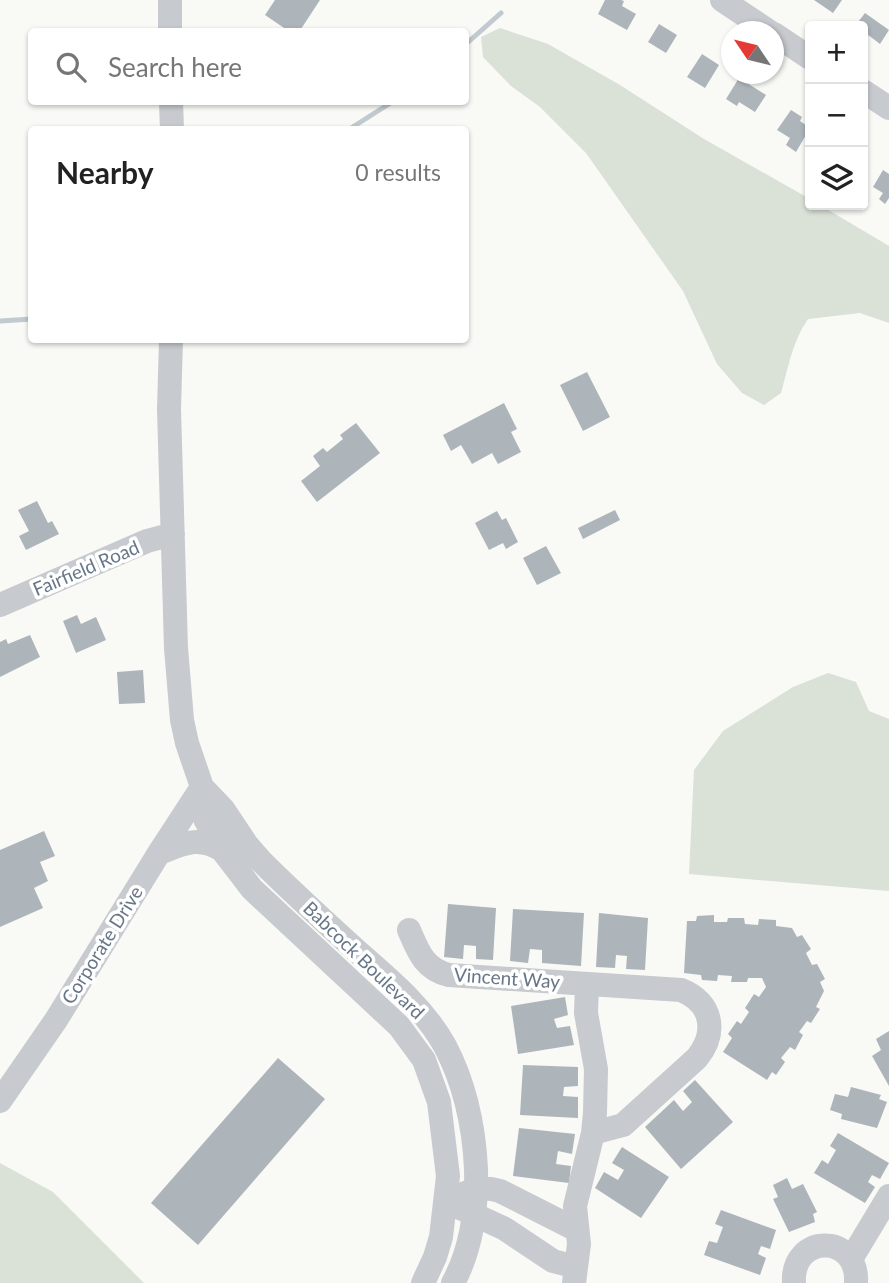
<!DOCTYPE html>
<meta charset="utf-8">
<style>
:root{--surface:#fff;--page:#f6f6f6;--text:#222;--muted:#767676;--line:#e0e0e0}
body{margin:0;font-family:Lato,sans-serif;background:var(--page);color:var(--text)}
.controls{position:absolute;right:21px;top:21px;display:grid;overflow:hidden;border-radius:7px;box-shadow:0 2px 5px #0004}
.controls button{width:63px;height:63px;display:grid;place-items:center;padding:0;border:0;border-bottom:2px solid var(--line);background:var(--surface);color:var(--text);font:35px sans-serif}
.compass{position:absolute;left:721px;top:21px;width:63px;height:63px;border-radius:50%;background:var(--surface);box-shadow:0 2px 5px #0004;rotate:305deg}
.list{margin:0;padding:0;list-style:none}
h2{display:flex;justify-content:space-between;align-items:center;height:91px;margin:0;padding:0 28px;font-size:30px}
h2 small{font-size:23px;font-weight:400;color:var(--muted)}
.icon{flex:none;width:38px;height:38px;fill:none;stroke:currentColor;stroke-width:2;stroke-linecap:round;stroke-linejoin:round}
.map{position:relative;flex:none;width:889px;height:1283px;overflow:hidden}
.search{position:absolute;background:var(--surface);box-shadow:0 2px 5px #0004;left:28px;top:28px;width:441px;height:77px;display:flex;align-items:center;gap:18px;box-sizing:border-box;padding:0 24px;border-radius:7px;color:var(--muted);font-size:26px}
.panel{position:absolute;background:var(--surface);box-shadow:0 2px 5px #0004;left:28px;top:126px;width:441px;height:217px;border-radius:7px}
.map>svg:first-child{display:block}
</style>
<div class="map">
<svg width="889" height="1283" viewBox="0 0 889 1283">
<rect width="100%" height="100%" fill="#f9f9f6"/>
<path fill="#dae1d7" d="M500,28L548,44L620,85L704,139L810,199V205H820L889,246V323L860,313L808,319C793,340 788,368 781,393L764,405L742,393L717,364L683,291L586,153L540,107L511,86L483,57L481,37Z
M828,673L856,682L869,711L889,719V891L689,874L694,770L723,731L793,687Z
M0,1163L53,1192L144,1283H0Z"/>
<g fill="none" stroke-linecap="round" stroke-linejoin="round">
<path stroke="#c1cad0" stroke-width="5" d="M466,44L501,13
M348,130L392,102
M0,321L32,319"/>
</g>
<path fill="#adb5bb" d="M275,0H320L299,32H290L265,15Z
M605,0H621L624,1L622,6L636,14L627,30L598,14Z
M814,0H842L833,13Z
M865,13L889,30L880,44L863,31V26H855Z
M659,24L677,35L666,53L648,42Z
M702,54L719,65L705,88L687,77Z
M739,78L766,95L755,112L739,102L737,106L726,99Z
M791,110L802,117L800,121L810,128L796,152L786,145L790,138L777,130Z
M883,170L889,174V198L885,204L879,199L883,193L873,187Z
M587,372L610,417L583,431L560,385Z
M504,403L517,429L511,432L521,452L498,464L492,453L472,464L461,445L451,451L443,435Z
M356,423L380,453L317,502L301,481L320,466L313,456L323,448L327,452L343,439L340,435Z
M37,501L48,523L52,521L59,534L26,550L19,536L29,531L18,510Z
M615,510L620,520L583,539L578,528Z
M497,511L502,520L506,518L518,542L506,549L503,543L489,550L475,523Z
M546,546L561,573L537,585L523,558Z
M77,615L81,624L96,617L106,640L76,653L63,621Z
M30,635L40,657L0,677V642L6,639L8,644Z
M143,670L145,703L119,704L117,672Z
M44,831L55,856L40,862L48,881L34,888L43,908L0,927V850Z
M448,904L496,908L493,960L476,959V946L464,945L463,959L444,957Z
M513,909L584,913L581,966L542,963V950L530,949L528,963L510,961Z
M599,913L648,918L645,970L626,969L627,956L616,955L615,968L596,967Z
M714,915V922H727L728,918H744L745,924L758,925L759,919L776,920V926L792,928L797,937L802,935L811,949L806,953L812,965L817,964L825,979L820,982L824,991L816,1007L820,1009L811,1023L807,1021L799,1032L803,1035L795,1050L790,1047L781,1058L785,1062L776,1075L772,1072L767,1080L723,1052L732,1038L728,1034L737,1021L741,1024L749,1012L745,1008L754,994L759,997L766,987L762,978H748L747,982H731L732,976L718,975L717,981L702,980L701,975L684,973L687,921H696L697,916Z
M565,997L568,1015L554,1019L557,1028L570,1026L574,1045L518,1054L511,1006Z
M889,1031V1086L872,1056L881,1050L876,1039Z
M278,1058L325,1099L198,1245L151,1203Z
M523,1065L578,1067V1086L564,1087L563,1096L578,1097V1118L520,1115Z
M695,1080L733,1122L681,1169L645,1127L674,1100L683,1111L692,1102L683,1091Z
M851,1087L881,1095L879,1099L887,1102L877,1128L841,1119L842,1114L830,1110L835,1094L848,1097Z
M519,1128L575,1134L572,1154L558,1151L556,1164L571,1166L569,1183L513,1176Z
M838,1133L889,1163L880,1179L872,1175L868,1182L875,1187L865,1203L814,1173L822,1160L828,1164L836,1150L830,1146Z
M622,1147L669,1177L641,1218L595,1188L604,1172L618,1180L624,1170L612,1163Z
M787,1178L792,1189L803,1184L817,1212L813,1214L815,1222L789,1232L773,1199L778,1197L773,1185Z
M721,1210L776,1230L770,1249L761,1246L758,1254L766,1258L760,1275L704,1255L709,1241L717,1243L723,1227L715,1224Z"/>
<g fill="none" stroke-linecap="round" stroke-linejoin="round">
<path stroke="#c7cace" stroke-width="24" d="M170,0V32
M722,0L770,32
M774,34L810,58
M863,91L889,108
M171,102L172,130
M171,340L169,409L176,648L182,720L187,743L202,787L205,819L222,850L252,889L399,1026L424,1060L439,1102L448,1176L441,1237L435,1257L423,1283
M0,605L147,541L173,534
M202,787L223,809L247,845L261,861C292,892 325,922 358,952C390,980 424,1008 445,1046C465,1084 474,1126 476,1169C477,1208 472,1248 453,1283
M159,853C183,844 198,835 222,850
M409,930C418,951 424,969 449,975L681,990C712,1002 718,1032 697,1058L623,1125L593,1133
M0,1101L56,1020L159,853L202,787
M463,1194C477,1188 486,1187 500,1191L577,1230
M460,1208L505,1229L553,1261L576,1267
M851,1259L889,1196
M574,1283L579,1244L575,1206L593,1133L595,1113L596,1069L586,1013L587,984
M794,1283C791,1233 859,1233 856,1283"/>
</g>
<g text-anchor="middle" stroke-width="7" stroke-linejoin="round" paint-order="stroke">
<g font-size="19" fill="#677788" stroke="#fff">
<text transform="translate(86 568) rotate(-23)" y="7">Fairfield Road</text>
<text transform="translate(102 945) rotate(-58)" y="7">Corporate Drive</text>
<text transform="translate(364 960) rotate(44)" y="7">Babcock Boulevard</text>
<text transform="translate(507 978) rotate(4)" y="7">Vincent Way</text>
</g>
</g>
</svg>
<div class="controls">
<button>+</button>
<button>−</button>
<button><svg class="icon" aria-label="layers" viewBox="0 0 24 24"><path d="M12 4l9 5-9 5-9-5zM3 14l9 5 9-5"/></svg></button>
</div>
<svg class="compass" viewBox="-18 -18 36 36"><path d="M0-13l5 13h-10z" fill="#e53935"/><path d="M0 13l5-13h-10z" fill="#767676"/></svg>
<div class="search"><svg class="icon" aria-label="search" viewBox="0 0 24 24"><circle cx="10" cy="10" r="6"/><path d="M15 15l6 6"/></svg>Search here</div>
<section class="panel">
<h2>Nearby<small>0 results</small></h2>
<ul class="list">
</ul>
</section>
</div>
